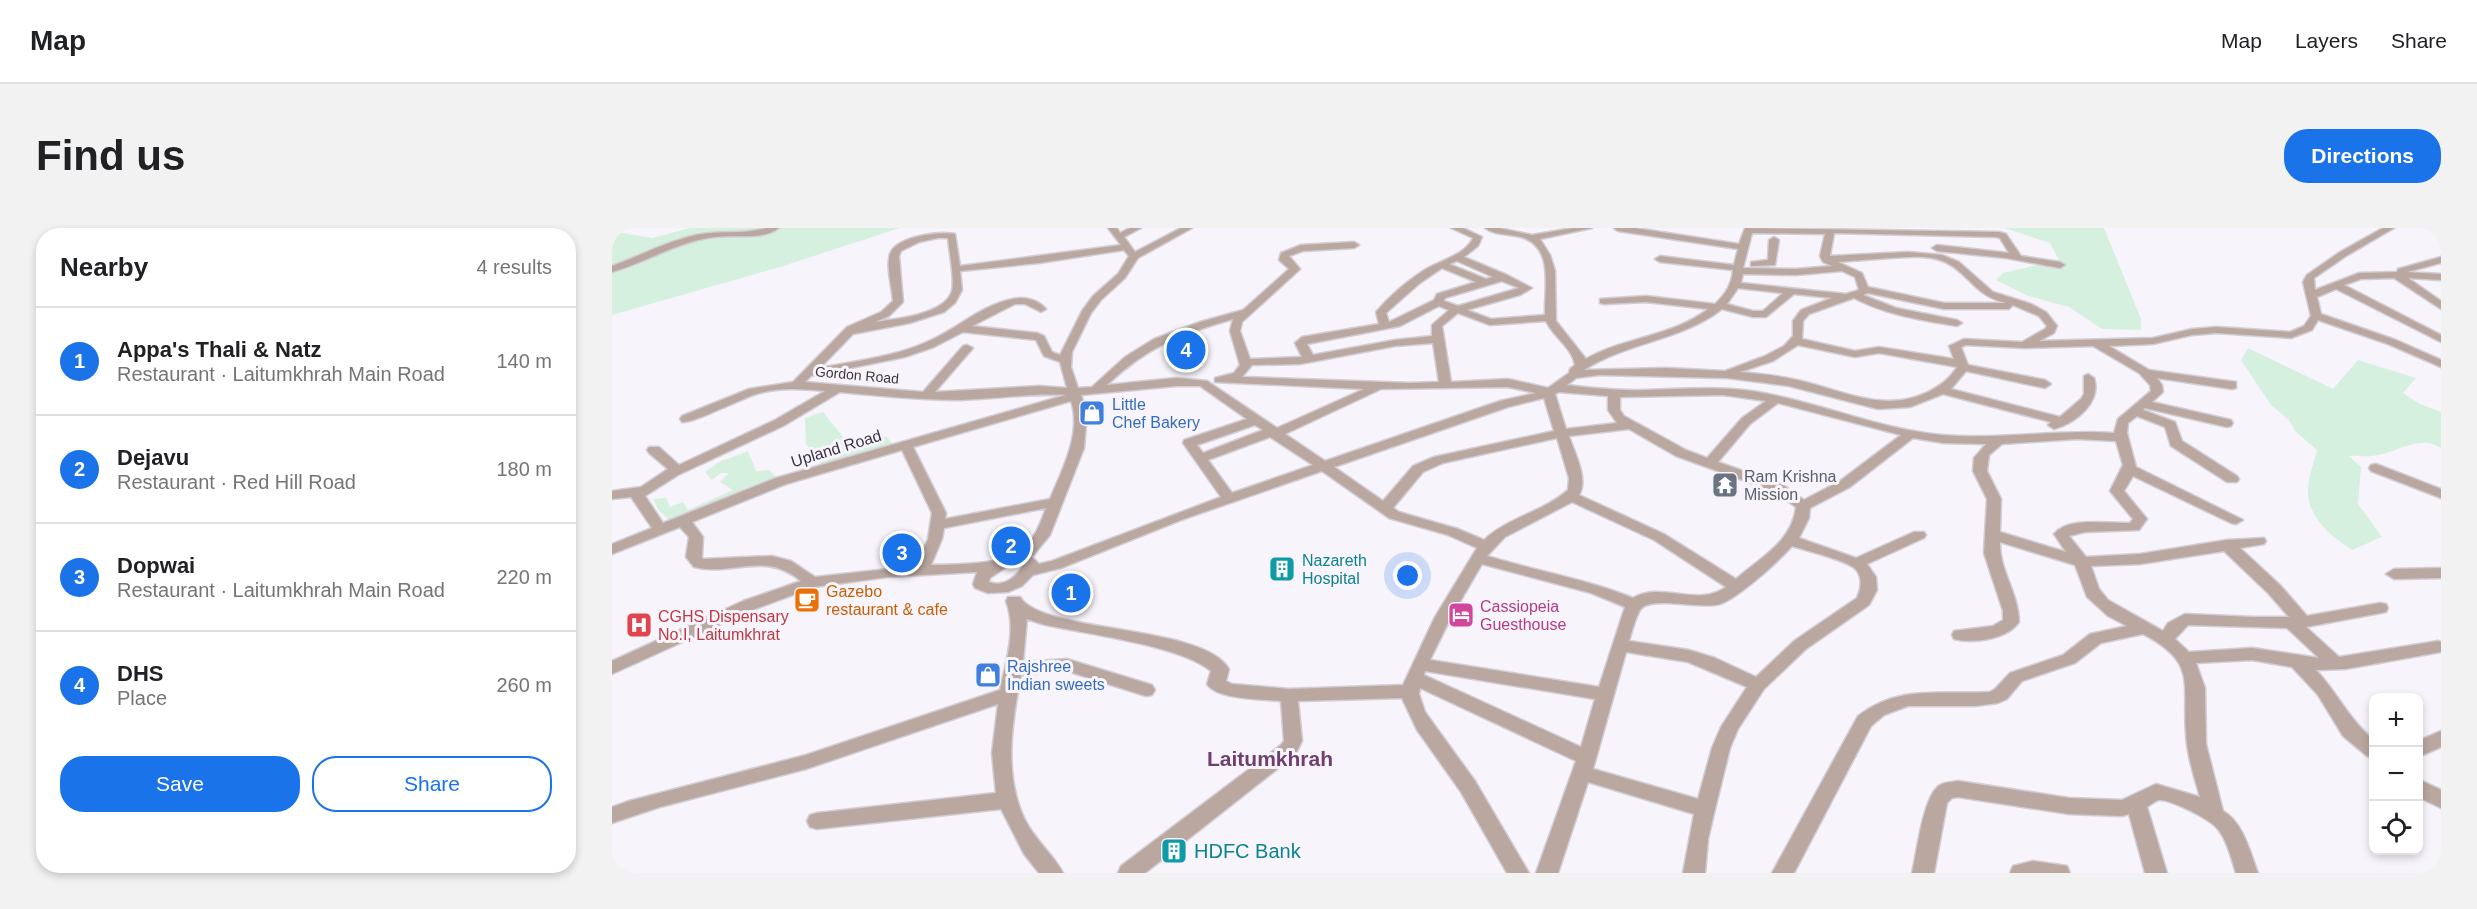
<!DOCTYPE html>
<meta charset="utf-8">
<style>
:root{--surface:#fff;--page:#f2f2f2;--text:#202124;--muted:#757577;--line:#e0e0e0;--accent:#1a73e8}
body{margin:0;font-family:Helvetica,sans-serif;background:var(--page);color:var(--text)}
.controls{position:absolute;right:18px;bottom:18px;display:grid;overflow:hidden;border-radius:12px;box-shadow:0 3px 9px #0003}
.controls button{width:54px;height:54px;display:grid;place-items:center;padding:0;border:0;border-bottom:2px solid var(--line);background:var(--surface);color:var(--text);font:30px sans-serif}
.you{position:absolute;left:796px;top:348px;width:21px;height:21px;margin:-15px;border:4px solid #fff;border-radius:50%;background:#1a73e8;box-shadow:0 0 0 9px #1a73e833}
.badge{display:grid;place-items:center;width:39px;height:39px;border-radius:50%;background:var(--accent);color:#fff;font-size:20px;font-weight:700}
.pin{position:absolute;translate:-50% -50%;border:3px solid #fff;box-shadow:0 2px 6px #0006}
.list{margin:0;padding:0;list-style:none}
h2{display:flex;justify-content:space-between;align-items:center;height:78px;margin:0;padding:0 24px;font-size:26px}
h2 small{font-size:20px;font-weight:400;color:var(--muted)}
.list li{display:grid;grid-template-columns:39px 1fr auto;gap:18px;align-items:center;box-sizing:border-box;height:108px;padding:0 24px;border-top:2px solid var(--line)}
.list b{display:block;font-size:22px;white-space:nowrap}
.list p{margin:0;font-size:20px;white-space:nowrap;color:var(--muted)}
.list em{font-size:20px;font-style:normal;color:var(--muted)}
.actions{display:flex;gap:12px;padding:18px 24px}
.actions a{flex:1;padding:14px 0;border:2px solid var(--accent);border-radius:24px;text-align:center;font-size:21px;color:var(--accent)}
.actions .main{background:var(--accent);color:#fff}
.icon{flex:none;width:33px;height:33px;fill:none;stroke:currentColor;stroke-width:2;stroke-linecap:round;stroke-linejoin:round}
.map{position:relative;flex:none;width:1829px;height:645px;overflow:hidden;border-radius:24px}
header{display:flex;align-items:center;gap:36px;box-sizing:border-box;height:84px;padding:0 30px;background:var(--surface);border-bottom:2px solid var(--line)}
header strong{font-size:28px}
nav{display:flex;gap:33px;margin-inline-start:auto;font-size:21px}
.intro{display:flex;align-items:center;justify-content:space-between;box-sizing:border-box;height:144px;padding:0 36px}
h1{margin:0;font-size:42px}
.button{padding:15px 27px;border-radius:24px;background:var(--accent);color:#fff;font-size:21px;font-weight:700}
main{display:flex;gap:36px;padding:0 36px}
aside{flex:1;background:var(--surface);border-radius:24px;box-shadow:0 3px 9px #0003}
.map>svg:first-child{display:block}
</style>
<header>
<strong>Map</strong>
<nav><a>Map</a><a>Layers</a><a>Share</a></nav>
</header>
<div class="intro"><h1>Find us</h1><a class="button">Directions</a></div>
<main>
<aside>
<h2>Nearby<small>4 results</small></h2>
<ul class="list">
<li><span class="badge">1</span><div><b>Appa's Thali &amp; Natz</b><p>Restaurant · Laitumkhrah Main Road</p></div><em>140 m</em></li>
<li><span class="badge">2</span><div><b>Dejavu</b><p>Restaurant · Red Hill Road</p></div><em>180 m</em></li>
<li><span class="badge">3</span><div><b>Dopwai</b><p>Restaurant · Laitumkhrah Main Road</p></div><em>220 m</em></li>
<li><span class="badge">4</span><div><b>DHS</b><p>Place</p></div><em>260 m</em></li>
</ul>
<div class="actions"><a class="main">Save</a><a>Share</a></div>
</aside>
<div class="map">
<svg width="1829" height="645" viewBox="0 0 1829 645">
<rect width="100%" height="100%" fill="#f8f4fb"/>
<path fill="#d5f0df" d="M78,0H288L168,39L0,87V5L5,4L40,10Z
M1392,0H1492L1529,91V102L1490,101L1457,79L1416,68L1384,52L1391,45L1447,32L1438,15Z
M1636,120L1721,161L1746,132L1804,150L1791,165L1808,176L1829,184V220C1807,205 1783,226 1760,228C1753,229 1744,227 1737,228L1749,239L1746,276L1770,309L1740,322C1719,308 1696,290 1696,263C1696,250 1702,235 1705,222L1683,203L1677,192L1659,177L1629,132Z
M211,184L239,219L258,214L267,208L275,209L281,217L209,237L194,216L193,190Z
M136,223L144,243L157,242L166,251L59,293L47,283L41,271L54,270L58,279L71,274L76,282L121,262L108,254L117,245H109L100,252L93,244L107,234Z"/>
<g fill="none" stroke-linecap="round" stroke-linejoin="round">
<defs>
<path id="minor" d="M154,0H167C149,13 124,6 103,9C67,13 35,34 0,44V38C27,28 56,13 84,7C107,2 132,7 154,0Z
M496,0H505L508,5L518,0H529L512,9L523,24L569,0H580L526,30L513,50L489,72L479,85L460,124L459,139L466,160L480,159L513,129L542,111L588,94L631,82L677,41L667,32L669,25L689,17L742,14L747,17L742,20L691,23L677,28L688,41L686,43L630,94L628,103L638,131L690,129L683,115L690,109L767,96L764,84C777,69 794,54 811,43C825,33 853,28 861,10L839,0H851L870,9L866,18L852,29L895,47L920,60L908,67L855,82L879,91L933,87C932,61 943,19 909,9C897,6 882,7 873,0H887L920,7L961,0H980L928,11L938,27L943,43L944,93L974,131C1012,109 1060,109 1096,81L1034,74L992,76L988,75V71L1034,68L1103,76C1113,67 1120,56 1121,42L1048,34L1043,31L1048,28L1122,37L1126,21L1006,3L1002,0H1023L1127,16L1133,0L1387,4L1394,6L1409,28L1448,34L1453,37L1448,40L1394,30L1325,23L1320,20L1325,17L1397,25L1388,10L1384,9L1222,5L1218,28L1296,24L1330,27L1347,34L1381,64L1419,76L1434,84L1445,98L1442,105L1427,113L1541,110L1580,101L1605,99L1678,104L1692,98L1699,88L1691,54L1695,47L1728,24L1771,0H1782L1734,28L1702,50L1703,62L1747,45L1785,44L1786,41L1829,29V35L1795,44L1829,46V52L1796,50L1829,73V81L1782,50L1749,51L1732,57L1829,107V114L1724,61L1705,69L1709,86L1784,112L1829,132V139L1776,116L1706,92L1700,102L1679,110L1605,105L1580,107L1541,116L1497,118L1537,142L1624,154V160L1620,161L1545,150L1550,157L1551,164L1540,174L1619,192L1621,195L1619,198L1615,199L1533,180L1531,182L1563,194L1570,213L1625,248L1627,251L1625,254H1615L1559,218L1553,199L1525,188L1516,195L1515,205L1524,239L1631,292L1624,296L1619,295L1521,248L1512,263L1535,291L1527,302L1473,304L1457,308L1474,329L1528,326L1615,312L1652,310L1654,313L1652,316L1628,320L1668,357L1695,388L1768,375L1774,376L1776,380L1774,384L1694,399L1727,429L1826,413L1829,414V424L1733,441L1704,442C1725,464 1737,492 1762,512V530L1755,528L1731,508L1706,467L1680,439L1640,432L1584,435L1593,460L1594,516L1611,583C1631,594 1638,624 1646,645H1624C1619,630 1615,610 1603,598C1595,590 1558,571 1547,572C1543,573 1538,577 1535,579L1555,645H1533L1517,586L1510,588L1457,586L1346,569L1340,570L1335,575L1322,645H1300C1305,625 1311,567 1328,557C1333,554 1340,554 1346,553L1457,570L1510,572L1544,556L1588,569C1582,548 1575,527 1574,505C1570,455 1586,435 1531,406L1489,415L1463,435L1410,453L1395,471L1386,475L1363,478H1296L1272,487L1259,498L1182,645H1160L1246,488C1288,456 1328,467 1378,464L1383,461L1398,445L1451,427L1478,406L1515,398L1496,388L1475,369L1463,337L1388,314C1387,342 1407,366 1407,394C1396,411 1361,416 1342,411L1340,407L1342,403L1381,398L1391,392V383L1372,325L1375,271L1361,243L1362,230L1374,216L1332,215L1301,210L1238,259L1198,280L1197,290L1187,310L1244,330L1302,304H1312L1314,307L1312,310L1255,336L1264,349L1265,362L1257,377L1194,421L1152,461L1126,501L1118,520L1103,581L1096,611L1093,645H1071L1082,586L976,554L946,645H924L964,533L808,460L807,466L813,484L863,553L917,645H895L849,564L805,502L790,470L686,473L690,513L683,527L533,645H506L509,638L669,517L672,513L669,473C651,471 605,472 595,456L599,443C568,417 472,406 430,396L415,391L411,434L455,431L540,457L543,462L540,467L534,468L455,443L409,447C400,494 391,546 413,592C423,612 441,626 451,645H427L412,626L389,581L205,601L198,599L195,593L198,587L205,585L384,565L380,525L386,476L194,541L48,579L0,595V579L17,573L194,527L388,462C394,433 405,402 394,373L396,369H408C430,406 591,396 617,441L614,453L620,456L677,461L791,457L823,389L865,320L836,307L777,290L710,243L569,292L449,340L421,347L410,358L396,364L376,365L363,360L361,356L365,344L276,349L202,359L143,381L0,446V433L131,373L189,353C152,322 120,349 82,339L74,329L77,309L68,299L0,326V316L40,300L19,269L0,271V263L29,259L56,241L37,225L35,222L37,219H47L67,237L163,192L213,163C191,161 170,159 148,165C131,169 81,196 70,194L68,191L70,188L137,161L181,154L235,99L269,84L281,73C280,59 274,39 278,26C284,8 328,3 343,6L348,38L509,17ZM1140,5L1213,6L1208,28L1211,34L1220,38L1184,41L1131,40ZM326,10H336C337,23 343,51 340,63C333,87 283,91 263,94L277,88L291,74L287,28L289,23L307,14ZM512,22L517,28L506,46L481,68L470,83L448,127L440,124L432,108L425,105L360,98L403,76H413L429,84L434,81C426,72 413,68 401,71C369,77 344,102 315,114C281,129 243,133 208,140L241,106L298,95L332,84L343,75L350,62L348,43L427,35ZM1278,30C1296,29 1319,26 1335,35C1359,48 1362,67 1394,75H1332L1256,59L1250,45L1226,34ZM845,33L881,49L874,51L837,36ZM830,40L864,54L825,66L822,72L777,94L774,85L808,55ZM1230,43L1243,49L1247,62L1234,66L1129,55L1131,46L1184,47ZM890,53L907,60L846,78L832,73L833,70ZM1126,60L1171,65L1151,83H1141L1115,76ZM1256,65L1332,81H1397L1401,77L1427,88L1435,98L1433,101L1410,114L1352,111L1337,118L1342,131L1267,119L1243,123L1190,111L1191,93L1197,86L1242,70C1274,87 1309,92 1345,98L1350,95L1345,92L1284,80L1251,67ZM1182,66L1220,70L1189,82L1181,93V108L1172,118L1153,128L1113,143L1054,140L972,142C1015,114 1069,113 1110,81L1141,89H1154ZM827,78L837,82L820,97V108L783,112L701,127L695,116L788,98ZM846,85L878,97L934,93C942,110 960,119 963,137L958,141L957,145L936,160L896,151L839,154L830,98ZM621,91L618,103L628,137L622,145L603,150V154L752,161L665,200L595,153L564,150L495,157C536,118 567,107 621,91ZM351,104L424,112L432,128L448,134L455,160L427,158L323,164L361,120L355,117L351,118L311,164L193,154L199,148L293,129L322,119ZM821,115L827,154L798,155L630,149L640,137L688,136L783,118ZM1186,117L1243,129L1267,125L1345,139C1338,151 1327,159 1314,165C1271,184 1234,164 1193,154C1172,148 1150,146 1128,144L1161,133ZM1354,117L1412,120L1481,118L1527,145L1538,157L1539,163L1506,191L1502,205C1445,201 1388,212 1330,207C1266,201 1204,173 1140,163C1104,158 1068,161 1032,162C1006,163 980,160 955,157L964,150L987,147L1115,150L1177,158L1266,181L1298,179L1331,166L1439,194L1436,197L1442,201C1464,195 1490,174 1482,150L1476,146L1472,148V166L1469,171L1448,189L1339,161L1354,143L1433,160L1439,156L1433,152L1356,137L1349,119ZM564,158H588L635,191L572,212L571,215L609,269L440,333L427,336L420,329L438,307L472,220L475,184L469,167ZM896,159L924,165L888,173L713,233L673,206L769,161ZM228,164C268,168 308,172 348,172C384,171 418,165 454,167L164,250L51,295L33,268L66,247L171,198ZM947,164L996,168V182L1005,195L954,201L943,166ZM1111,167L1154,173L1130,190L1095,230L1074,222L1012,188L1008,182V169ZM932,170L942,203L822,229L801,238L771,273L722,239L896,179ZM459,173C470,205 450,242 438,271L333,291L334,285L301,219ZM1166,175L1289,207L1228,253L1192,272L1171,257L1106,234L1138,196ZM643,197L651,202L591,225L585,217ZM1017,201L1064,228L1161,263L1184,279C1180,314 1148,330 1124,351L1052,306L967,267C977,251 962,224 957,208ZM658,209L701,237L620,265L596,232ZM945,210L957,250L956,262C931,284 897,289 872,312L846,301L787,284L781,280L811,244L831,235ZM1465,211L1504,213L1511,237L1498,263L1521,291L1518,295C1496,296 1457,288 1442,306L1454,324L1388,304L1389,271L1375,243L1377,227L1390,216ZM290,222L320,285L316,311L304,338L203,349L179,333L160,328L91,331L90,329L91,309L80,294L174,256ZM960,274L1042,312L1114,359C1085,380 1051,353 1021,370C974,351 924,343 875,328L893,309ZM434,280C428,297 422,312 408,324C394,336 338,337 319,337L330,311L332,300ZM1180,318C1196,323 1229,331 1241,339C1251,346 1250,360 1245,370L1182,413L1144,449L1103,430L1077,422L1017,413C1020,403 1023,391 1028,382C1037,367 1088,382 1108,376C1126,370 1167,333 1180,318ZM1612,323L1656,365L1677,389H1641L1573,386L1556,395L1551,403L1496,372L1487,361L1479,338L1528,336ZM406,336L411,337C405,349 391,360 377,354L378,350L394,339ZM870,336L979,365L1013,379L987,459L818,432L839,389ZM1576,397L1675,400L1707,430L1640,420L1577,424L1563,411ZM1014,424L1076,434L1135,459L1109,499L1100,520L1086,571L981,541ZM813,443L983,471L969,519L812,447Z
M1162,9L1167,12L1163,37L1139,38V34L1156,32L1157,12Z
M1764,236L1829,261V270L1759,243L1757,240L1759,237Z
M1829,340V350L1782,351L1774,346L1782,341Z
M1829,503V519L1806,529V513Z
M1806,551L1829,562V580L1806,569Z
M1421,633L1455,638L1458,645H1398L1401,638Z"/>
</defs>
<use href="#minor" stroke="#d2ced6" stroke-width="3"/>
<use href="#minor" fill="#baa8a0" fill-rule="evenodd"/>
</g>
<defs>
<symbol id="shop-square" viewBox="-11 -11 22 22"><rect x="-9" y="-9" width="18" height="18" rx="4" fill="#3f7fe0" stroke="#f8f4fb"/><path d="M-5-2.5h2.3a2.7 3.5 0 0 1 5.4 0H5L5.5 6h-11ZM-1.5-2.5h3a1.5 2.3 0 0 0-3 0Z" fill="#fff"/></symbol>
<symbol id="temple-square" viewBox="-11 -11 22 22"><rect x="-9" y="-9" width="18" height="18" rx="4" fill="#6b7280" stroke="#f8f4fb"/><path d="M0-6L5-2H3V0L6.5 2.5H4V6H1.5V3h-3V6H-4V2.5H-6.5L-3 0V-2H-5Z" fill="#fff"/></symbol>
<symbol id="building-square" viewBox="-11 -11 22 22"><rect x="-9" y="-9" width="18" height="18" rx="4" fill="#0f9aa8" stroke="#f8f4fb"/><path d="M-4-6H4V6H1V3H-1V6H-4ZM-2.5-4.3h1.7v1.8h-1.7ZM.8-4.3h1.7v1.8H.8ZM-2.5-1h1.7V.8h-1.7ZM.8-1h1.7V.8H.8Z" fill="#fff"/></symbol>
<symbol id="cafe-square" viewBox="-11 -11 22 22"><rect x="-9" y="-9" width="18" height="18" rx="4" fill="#e8710a" stroke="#f8f4fb"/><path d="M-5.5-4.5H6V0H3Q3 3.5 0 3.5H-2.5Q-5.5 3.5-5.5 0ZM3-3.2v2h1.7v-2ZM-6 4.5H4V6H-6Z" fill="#fff"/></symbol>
<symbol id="hotel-square" viewBox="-11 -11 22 22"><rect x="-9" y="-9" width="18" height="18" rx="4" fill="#d1479c" stroke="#f8f4fb"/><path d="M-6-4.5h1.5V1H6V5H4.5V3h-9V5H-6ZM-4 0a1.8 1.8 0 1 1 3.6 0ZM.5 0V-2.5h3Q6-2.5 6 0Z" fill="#fff"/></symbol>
<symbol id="hospital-square" viewBox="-11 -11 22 22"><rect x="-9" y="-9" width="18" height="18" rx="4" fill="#e0444e" stroke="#f8f4fb"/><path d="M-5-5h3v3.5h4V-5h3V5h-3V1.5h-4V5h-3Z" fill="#fff"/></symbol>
</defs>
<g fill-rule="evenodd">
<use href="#shop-square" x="465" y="170" width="30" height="30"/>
<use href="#temple-square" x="1098" y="242" width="30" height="30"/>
<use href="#building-square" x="655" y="326" width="30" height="30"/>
<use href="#cafe-square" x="180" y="357" width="30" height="30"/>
<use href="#hotel-square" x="834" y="372" width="30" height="30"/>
<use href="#hospital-square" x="12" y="382" width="30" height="30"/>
<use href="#shop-square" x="361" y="432" width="30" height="30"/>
<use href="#building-square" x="547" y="608" width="30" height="30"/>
</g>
<g text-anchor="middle" stroke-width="6" stroke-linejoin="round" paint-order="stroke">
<g font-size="14" fill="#3c3543" stroke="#f8f4fb">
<text transform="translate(245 147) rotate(5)" y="5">Gordon Road</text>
</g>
<g font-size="16" fill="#366cbe" stroke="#f8f4fb" text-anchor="start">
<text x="500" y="182">Little<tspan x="500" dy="18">Chef Bakery</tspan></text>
<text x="395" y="444">Rajshree<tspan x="395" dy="18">Indian sweets</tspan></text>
</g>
<g font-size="16" fill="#3c3543" stroke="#f8f4fb">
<text transform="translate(224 220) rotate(-17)" y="6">Upland Road</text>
</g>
<g font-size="16" fill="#5b616d" stroke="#f8f4fb" text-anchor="start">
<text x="1132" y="254">Ram Krishna<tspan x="1132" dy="18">Mission</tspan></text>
</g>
<g font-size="16" fill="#0d838f" stroke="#f8f4fb" text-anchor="start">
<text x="690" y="338">Nazareth<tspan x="690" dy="18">Hospital</tspan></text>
</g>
<g font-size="16" fill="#c56008" stroke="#f8f4fb" text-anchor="start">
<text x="214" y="369">Gazebo<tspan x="214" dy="18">restaurant &amp; cafe</tspan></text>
</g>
<g font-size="16" fill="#b23c85" stroke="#f8f4fb" text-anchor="start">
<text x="868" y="384">Cassiopeia<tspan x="868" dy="18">Guesthouse</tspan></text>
</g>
<g font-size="16" fill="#be3a42" stroke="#f8f4fb" text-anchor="start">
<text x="46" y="394">CGHS Dispensary<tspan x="46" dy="18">No.I, Laitumkhrat</tspan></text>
</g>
<g font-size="20" fill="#0d838f" stroke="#f8f4fb" text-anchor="start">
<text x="582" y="630">HDFC Bank</text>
</g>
<g font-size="21" font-weight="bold" fill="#703f72" stroke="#f8f4fb">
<text x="658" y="538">Laitumkhrah</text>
</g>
</g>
</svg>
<div class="controls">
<button>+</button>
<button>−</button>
<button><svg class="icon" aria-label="locate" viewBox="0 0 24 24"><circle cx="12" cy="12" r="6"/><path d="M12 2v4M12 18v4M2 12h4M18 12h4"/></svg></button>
</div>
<div class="you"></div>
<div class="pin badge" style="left:459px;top:365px">1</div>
<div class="pin badge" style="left:399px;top:318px">2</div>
<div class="pin badge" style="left:290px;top:325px">3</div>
<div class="pin badge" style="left:574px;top:122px">4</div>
</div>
</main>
